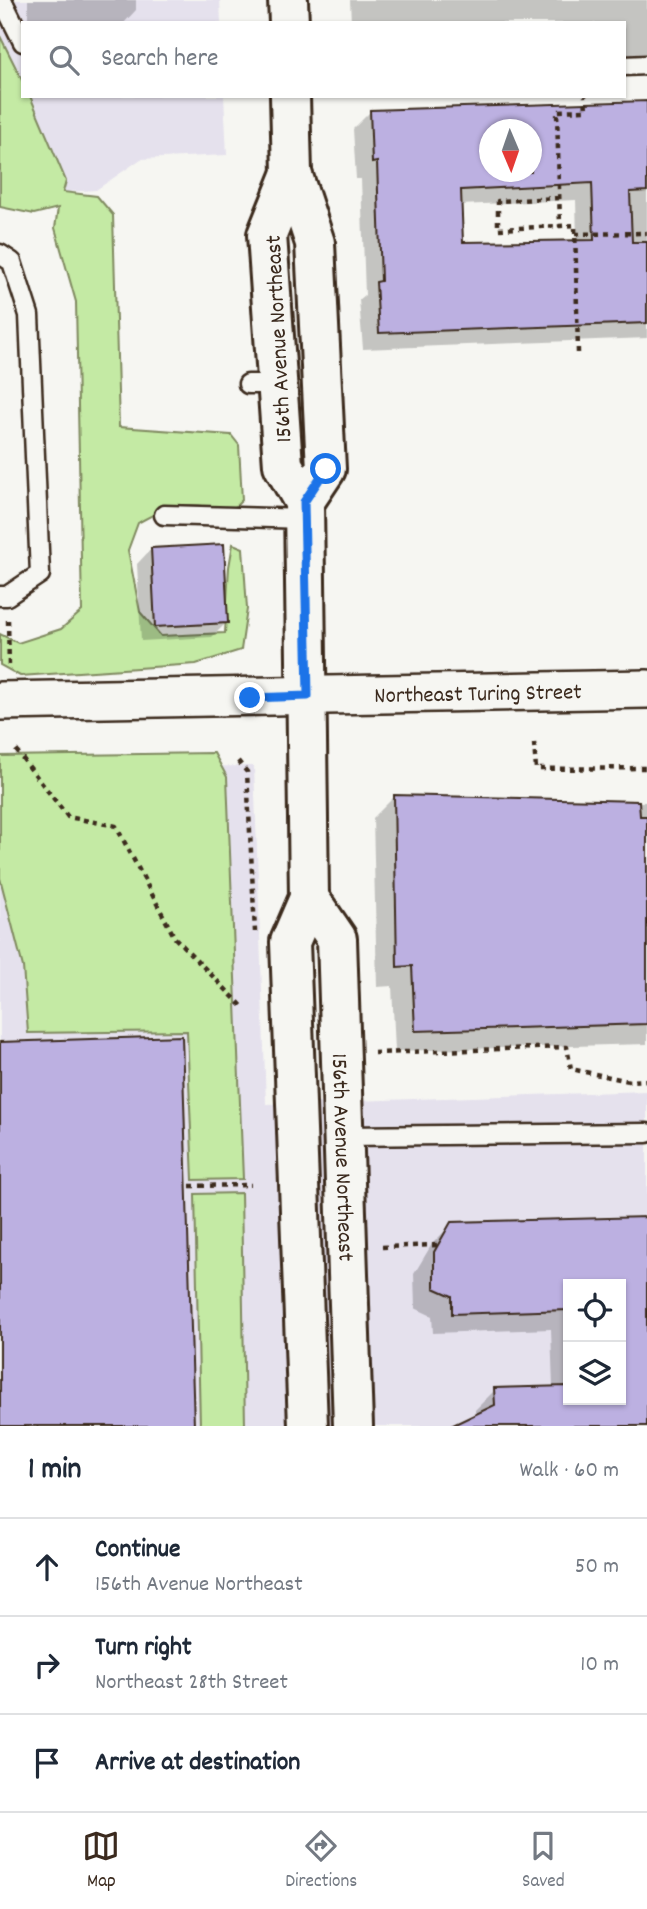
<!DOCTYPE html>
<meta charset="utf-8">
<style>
:root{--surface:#fff;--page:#f6f6f7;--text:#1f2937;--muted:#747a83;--line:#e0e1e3;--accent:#3b2a1e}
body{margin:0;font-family:Dekko,sans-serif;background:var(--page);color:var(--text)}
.controls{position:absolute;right:21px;bottom:21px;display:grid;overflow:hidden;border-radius:0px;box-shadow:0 2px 5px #0004}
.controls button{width:63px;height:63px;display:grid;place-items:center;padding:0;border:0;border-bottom:2px solid var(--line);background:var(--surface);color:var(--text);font:35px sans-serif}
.compass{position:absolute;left:479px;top:119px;width:63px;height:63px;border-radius:50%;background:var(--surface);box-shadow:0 2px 5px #0004;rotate:178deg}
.stop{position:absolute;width:21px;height:21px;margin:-16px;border:5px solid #1a73e8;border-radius:50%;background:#fff}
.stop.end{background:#1a73e8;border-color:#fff;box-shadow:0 2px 7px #0008}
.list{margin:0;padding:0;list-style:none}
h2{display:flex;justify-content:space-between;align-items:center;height:91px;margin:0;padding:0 28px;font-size:30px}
h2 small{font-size:23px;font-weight:400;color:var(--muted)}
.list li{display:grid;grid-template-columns:46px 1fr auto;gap:21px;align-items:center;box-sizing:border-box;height:98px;padding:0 28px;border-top:2px solid var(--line)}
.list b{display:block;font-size:26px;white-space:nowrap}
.list p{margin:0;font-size:23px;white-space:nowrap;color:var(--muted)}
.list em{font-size:23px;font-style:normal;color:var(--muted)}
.icon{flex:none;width:38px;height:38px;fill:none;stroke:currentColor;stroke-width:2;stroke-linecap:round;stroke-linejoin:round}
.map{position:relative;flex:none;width:647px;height:1426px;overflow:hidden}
.search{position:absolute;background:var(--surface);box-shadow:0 2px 5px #0004;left:21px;right:21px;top:21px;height:77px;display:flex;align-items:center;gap:18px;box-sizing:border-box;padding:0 24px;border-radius:0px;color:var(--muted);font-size:26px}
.sheet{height:385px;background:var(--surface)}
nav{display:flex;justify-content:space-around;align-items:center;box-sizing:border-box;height:98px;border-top:2px solid var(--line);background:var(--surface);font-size:19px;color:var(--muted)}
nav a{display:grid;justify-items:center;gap:4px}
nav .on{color:var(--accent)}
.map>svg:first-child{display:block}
</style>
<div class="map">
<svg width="647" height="1426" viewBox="0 0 647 1426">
<rect width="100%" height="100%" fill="#f6f6f2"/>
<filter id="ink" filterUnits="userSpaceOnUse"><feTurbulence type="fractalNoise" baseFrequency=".0143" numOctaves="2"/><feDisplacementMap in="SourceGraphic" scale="14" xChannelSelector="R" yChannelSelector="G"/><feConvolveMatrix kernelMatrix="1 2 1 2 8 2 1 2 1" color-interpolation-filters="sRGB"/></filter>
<g filter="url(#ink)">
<path fill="#e5e1ed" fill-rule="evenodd" d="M0,0H220L221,23H23V96H224L227,155L141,159L96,190L41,194L0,100Z
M254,766L266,1104L647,1091V1426H0V769ZM568,1284H621V1400H568Z"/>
<path fill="#c4eaa4" stroke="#808a61" stroke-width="2" d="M0,36L23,82V96H30L66,181L63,192L97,196L113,215L119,427L231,435L239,445L242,500L231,511C192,502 173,502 138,523L128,550L140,612L161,636L225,633L229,567L233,544L243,548L247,609L241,650L196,664L20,676L0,665V634L18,643L61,629L82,611L76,302L55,228L58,208L34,214L0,207Z
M214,753L227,777L243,1179L193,1180L187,1031L28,1033L23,967L0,878V756Z
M241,1193L245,1426H200L195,1194Z"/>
<path fill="#0003" fill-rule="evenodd" d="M28,0H136V10L124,23H28Z
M350,0H647V54L624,55V23H351Z
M647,102V338L363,349L359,300L365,295L361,179H356L353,129L370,112ZM490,130H532V172H490ZM576,200L577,242L462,244L460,205Z
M151,549L226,623L212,637L141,641L137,564Z
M394,797L647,802V1044L395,1051L392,986L377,987L373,818Z
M647,1219V1426H467L475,1418V1410L495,1390L553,1388L551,1329L433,1333L432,1316L415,1308L414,1274L432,1244L452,1224ZM568,1284H621V1400H568Z"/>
<path fill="#bcb0e1" stroke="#3b2a1e" stroke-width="2" fill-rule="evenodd" d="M647,101V191L630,192L632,242H647V323L379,333L376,282L381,281L377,162L372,163L370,110ZM489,130H531V172H489ZM592,183L594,240L463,242L461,190Z
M224,544L228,623L155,627L151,548Z
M394,795L639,801L640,816H647V1024L415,1031L412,966L397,967Z
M182,1036L194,1426H0V1042Z
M647,1217V1426H451L495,1405L494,1388L568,1386V1400H621V1284H568V1310L452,1314V1296L434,1288V1252L451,1222Z"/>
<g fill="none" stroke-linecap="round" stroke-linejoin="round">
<defs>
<path id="service" d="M2,0L23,42
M624,66L647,65
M0,254L12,262L29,315L40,574L7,596H0
M248,384H279
M164,515L305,519
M343,1136L647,1133"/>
<g id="minor">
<path id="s1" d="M0,701L647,689"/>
</g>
<g id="secondary">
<path d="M288,0L289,23"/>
<path d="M290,96L292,173L315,243L326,469L304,502"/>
<path d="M292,173L267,235L283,465L304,502L309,898L290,942L308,1426"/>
<path id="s2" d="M309,898L337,939L353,1426"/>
</g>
</defs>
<use href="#service" stroke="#3b2a1e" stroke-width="23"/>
<use href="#minor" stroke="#3b2a1e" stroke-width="42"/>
<use href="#secondary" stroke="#3b2a1e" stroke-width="44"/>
<path stroke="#3b2a1e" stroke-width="4.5" stroke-dasharray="5 5" stroke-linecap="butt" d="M559,198L498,201V229L560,226
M575,234L647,233
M578,353L575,225L560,226L557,111L586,110L585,96
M8,620L9,667
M534,743L536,769L647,768
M16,750L68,817L116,826L175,938L244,1008
M238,761L247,772L255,932
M374,1053L567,1047L571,1069L629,1081L647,1080
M190,1186L251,1185
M382,1247L437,1245"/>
<use href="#service" stroke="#f6f6f2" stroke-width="18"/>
<use href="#minor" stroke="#f6f6f2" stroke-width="37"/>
<use href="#secondary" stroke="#f6f6f2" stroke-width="38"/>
</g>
</g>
<g fill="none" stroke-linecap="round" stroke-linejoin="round" filter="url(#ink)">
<path stroke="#1a73e8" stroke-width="9" d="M250,698L308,696L304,502L326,469"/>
</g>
<g text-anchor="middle" stroke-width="5" stroke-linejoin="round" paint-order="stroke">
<g font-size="23" fill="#3b2a1e" stroke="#f6f6f2">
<text transform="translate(277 339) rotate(-93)" y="8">156th Avenue Northeast</text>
<text dy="8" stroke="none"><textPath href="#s1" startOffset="478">Northeast Turing Street</textPath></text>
<text dy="8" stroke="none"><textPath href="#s2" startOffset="268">156th Avenue Northeast</textPath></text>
</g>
</g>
</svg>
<div class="controls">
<button><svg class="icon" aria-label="locate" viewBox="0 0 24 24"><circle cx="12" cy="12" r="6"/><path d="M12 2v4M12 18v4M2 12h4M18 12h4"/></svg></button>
<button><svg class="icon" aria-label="layers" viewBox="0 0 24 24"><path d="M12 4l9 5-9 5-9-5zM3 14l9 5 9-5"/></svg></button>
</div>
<svg class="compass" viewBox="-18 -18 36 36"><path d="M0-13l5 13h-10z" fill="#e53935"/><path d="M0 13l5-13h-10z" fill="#747a83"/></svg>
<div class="stop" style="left:326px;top:469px"></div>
<div class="stop end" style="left:250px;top:698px"></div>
<div class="search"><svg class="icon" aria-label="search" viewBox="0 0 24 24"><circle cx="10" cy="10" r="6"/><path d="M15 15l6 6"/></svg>Search here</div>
</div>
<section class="sheet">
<h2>1 min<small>Walk · 60 m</small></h2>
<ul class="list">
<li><svg class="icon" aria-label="ahead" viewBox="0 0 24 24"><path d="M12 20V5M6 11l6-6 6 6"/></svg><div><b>Continue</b><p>156th Avenue Northeast</p></div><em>50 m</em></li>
<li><svg class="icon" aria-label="right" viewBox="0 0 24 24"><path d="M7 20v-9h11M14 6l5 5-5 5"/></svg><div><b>Turn right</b><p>Northeast 28th Street</p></div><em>10 m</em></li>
<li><svg class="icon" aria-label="arrive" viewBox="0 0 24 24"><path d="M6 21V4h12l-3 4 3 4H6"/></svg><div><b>Arrive at destination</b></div></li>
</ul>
</section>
<nav>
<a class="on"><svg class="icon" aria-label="map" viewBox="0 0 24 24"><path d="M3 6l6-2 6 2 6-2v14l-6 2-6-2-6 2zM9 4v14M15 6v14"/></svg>Map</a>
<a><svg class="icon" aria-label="directions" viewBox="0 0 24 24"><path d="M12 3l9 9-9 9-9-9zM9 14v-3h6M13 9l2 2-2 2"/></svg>Directions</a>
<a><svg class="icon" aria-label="saved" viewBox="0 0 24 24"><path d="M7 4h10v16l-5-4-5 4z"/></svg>Saved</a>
</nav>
